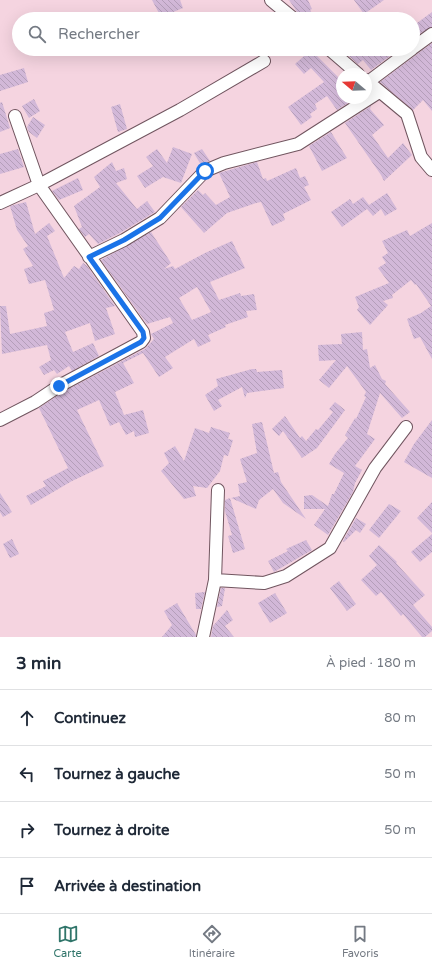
<!DOCTYPE html>
<html lang="fr">
<meta charset="utf-8">
<style>
:root{--surface:#fff;--page:#f2f2f3;--text:#1f2937;--muted:#747a83;--line:#e0e1e3;--accent:#30756a}
body{margin:0;font-family:"Varela Round",sans-serif;background:var(--page);color:var(--text)}
.compass{position:absolute;left:336px;top:68px;width:36px;height:36px;border-radius:50%;background:var(--surface);box-shadow:0 4px 16px #0002;rotate:289deg}
.stop{position:absolute;width:12px;height:12px;margin:-9px;border:3px solid #1a73e8;border-radius:50%;background:#fff}
.stop.end{background:#1a73e8;border-color:#fff;box-shadow:0 1px 4px #0008}
.list{margin:0;padding:0;list-style:none}
h2{display:flex;justify-content:space-between;align-items:center;height:52px;margin:0;padding:0 16px;font-size:17px}
h2 small{font-size:13px;font-weight:400;color:var(--muted)}
.list li{display:grid;grid-template-columns:26px 1fr auto;gap:12px;align-items:center;box-sizing:border-box;height:56px;padding:0 16px;border-top:1px solid var(--line)}
.list b{display:block;font-size:15px;white-space:nowrap}
.list em{font-size:13px;font-style:normal;color:var(--muted)}
.icon{flex:none;width:22px;height:22px;fill:none;stroke:currentColor;stroke-width:2;stroke-linecap:round;stroke-linejoin:round}
.map{position:relative;flex:none;width:432px;height:637px;overflow:hidden}
.search{position:absolute;background:var(--surface);box-shadow:0 4px 16px #0002;left:12px;right:12px;top:12px;height:44px;display:flex;align-items:center;gap:10px;box-sizing:border-box;padding:0 14px;border-radius:22px;color:var(--muted);font-size:15px}
.sheet{height:276px;background:var(--surface)}
nav{display:flex;justify-content:space-around;align-items:center;box-sizing:border-box;height:56px;border-top:1px solid var(--line);background:var(--surface);font-size:11px;color:var(--muted)}
nav a{display:grid;justify-items:center;gap:2px}
nav .on{color:var(--accent)}
.map>svg:first-child{display:block}
</style>
<div class="map">
<svg width="432" height="637" viewBox="0 0 432 637">
<defs>
<pattern id="building-back-hatch" width="6" height="6" patternUnits="userSpaceOnUse"><rect width="6" height="6" fill="#d2b8d8"/><path d="M-1 5l2 2M0 0l6 6M5-1l2 2" fill="none" stroke="#b49eb9"/></pattern>
</defs>
<rect width="100%" height="100%" fill="#f5d4e0"/>
<path fill="url(#building-back-hatch)" fill-rule="evenodd" d="M152,0H180L183,8L161,17Z
M289,0H308L312,9L310,10L313,15L308,19H302Z
M354,0H384L364,14Z
M432,12V27L419,34L413,26Z
M432,43V111L423,100L413,110L380,82Z
M312,49H322V52L317,56L342,81L336,86L342,94V98H356L337,110L327,96L315,104L317,109L310,114L312,117L301,125L288,107L324,82L311,68L304,74L295,64Z
M341,49H385L390,56L371,70L363,60L358,64Z
M24,68L28,82L0,91V75Z
M34,99L40,111L29,118L22,106Z
M2,102L10,128L0,132V103Z
M120,104L127,129L118,132L111,107Z
M371,106L370,109L384,125L372,135L388,158L403,143L412,155L384,181L381,175L345,123Z
M33,117L45,125L37,138L29,132L27,127Z
M331,132L347,158L322,171L309,146Z
M173,147L192,154L181,183L163,177L145,188L137,176L153,166L146,157L157,149L167,163Z
M18,149L24,167L0,174V154Z
M202,149L210,161L201,165L194,153Z
M112,162L116,171L124,168L127,179L116,183L137,209L147,201L155,212L120,233L98,244L89,234L85,237L79,229L82,227L74,206L100,187L94,177Z
M257,162L263,179L266,178L267,181L296,168L300,178L305,176L309,185L304,187L311,200L283,214L285,220L272,226L261,202L256,203L227,213L204,233L181,207L198,190L203,195L205,193L216,205L230,197L219,173Z
M78,178L83,190L59,200L52,191Z
M387,193L397,209L385,216L381,209L373,216L367,209L342,227L331,212L350,199L353,204L363,197L369,205Z
M26,202L35,234L49,223L55,231L47,236L64,278L74,266L79,269L83,263L87,266L115,306L106,308L115,334L95,341L90,323L65,332L73,352L93,343L99,356L72,371L69,366L57,374L54,370L44,375L39,367L51,360L47,345L2,354L0,306H6L10,334L47,326L44,313L54,310L45,280L29,284L24,269L33,266L23,249L28,246L17,230L10,206Z
M432,223V359L420,337L414,339L407,319L421,313L431,306L416,284L415,285L411,280L392,295L393,298L383,301L388,305L370,325L357,310L359,307L355,297L389,283L378,268L386,263L382,257L388,253L382,241L407,230L410,236Z
M151,232L171,263L164,269L173,266L175,269L205,253L232,241L245,268L210,282L219,300L240,293L241,296L254,294L257,310L246,311L248,317L225,325L226,327L208,335L211,341L198,347L194,339L165,357L173,368L159,377L143,353L123,363L134,383L115,392L124,415L143,410L149,433L135,437L134,431L126,435L119,422L110,426L99,400L77,410L104,466L72,481L31,505L26,496L46,486L43,481L68,468L39,408L63,392L145,349L154,339L151,334L173,323L170,317L147,324L101,260ZM197,287L211,312L192,320L179,298Z
M362,332L363,350L367,349L370,368L375,365L382,379L386,381L385,384L410,412L402,418L380,393L367,434L375,439L355,466L362,470L355,483L353,492L328,535L314,525L325,509H304V496L312,495L328,506L332,494H334L344,473L329,464L335,454L348,438L345,435L355,418L356,419L366,397L364,396L366,392L347,366L329,388L319,380L336,360L319,361L318,345L342,344L341,334Z
M252,369H256L257,372L282,370L284,388L247,393L245,398L242,387L218,400L222,406L214,411L205,395L218,386L216,379Z
M335,402L345,410L317,448L302,458L283,431L279,436L272,429L285,416L300,438L302,436L306,441L316,429L318,430L333,412L329,409Z
M432,420V478L404,462L414,444Z
M262,422L274,473L278,472L281,482L306,519L283,503L273,489L259,500L256,509L231,498L240,496L238,484L247,482L240,459L257,453L252,424Z
M211,427L230,433L228,439L233,440L228,456L224,455L220,471L207,488L193,486L196,496L184,499L161,471L169,463L164,453L175,446L184,461L195,428L209,433Z
M0,493L12,512L3,517L0,512Z
M230,498L245,549L233,553L228,536L232,535L225,511V500Z
M432,502V533L417,518Z
M389,504L401,511L379,538L369,530Z
M356,518L366,524L360,533L356,530L344,542L343,541Z
M432,534V552L420,562L411,552Z
M12,539L19,554L10,558L3,544Z
M306,540L312,550L274,572L268,561L288,551L286,549Z
M379,545L397,562L396,563L425,595L413,605L432,627V631L425,637H422L403,614L401,616L381,592L376,596L361,580L377,565L369,556Z
M339,581L356,604L347,611L330,588Z
M221,588H225L222,606L217,607Z
M205,592L201,609H196L195,593Z
M275,593L287,613L270,623L258,603Z
M177,603L196,635V637H162L172,625L164,611Z
M227,610L233,620L225,626L234,637H211L213,626Z"/>
<g fill="none" stroke-linecap="round" stroke-linejoin="round">
<defs>
<path id="minor" d="M271,0L294,19
M413,48L432,34
M329,49L358,74
M366,80L407,114L421,157L432,170
M368,82L412,49
M0,203L39,185L15,116
M89,257L124,240L160,218L205,171L224,163L298,144L379,92
M0,420L35,402L59,386L141,342L144,338L143,332L39,185L180,110L264,61
M215,580L264,583L286,576L330,548L375,468L406,427
M203,637L215,580L218,490"/>
</defs>
<use href="#minor" stroke="#70555f" stroke-width="14"/>
<use href="#minor" stroke="#fff" stroke-width="12"/>
</g>
<g fill="none" stroke-linecap="round" stroke-linejoin="round">
<path stroke="#1a73e8" stroke-width="5" d="M59,386L141,342L144,338L143,332L89,257L124,240L160,218L205,171"/>
</g>
</svg>
<svg class="compass" viewBox="-18 -18 36 36"><path d="M0-13l5 13h-10z" fill="#e53935"/><path d="M0 13l5-13h-10z" fill="#747a83"/></svg>
<div class="stop" style="left:205px;top:171px"></div>
<div class="stop end" style="left:59px;top:386px"></div>
<div class="search"><svg class="icon" aria-label="search" viewBox="0 0 24 24"><circle cx="10" cy="10" r="6"/><path d="M15 15l6 6"/></svg>Rechercher</div>
</div>
<section class="sheet">
<h2>3 min<small>À pied · 180 m</small></h2>
<ul class="list">
<li><svg class="icon" aria-label="ahead" viewBox="0 0 24 24"><path d="M12 20V5M6 11l6-6 6 6"/></svg><div><b>Continuez</b></div><em>80 m</em></li>
<li><svg class="icon" aria-label="left" viewBox="0 0 24 24"><path d="M17 20v-9H6M10 6l-5 5 5 5"/></svg><div><b>Tournez à gauche</b></div><em>50 m</em></li>
<li><svg class="icon" aria-label="right" viewBox="0 0 24 24"><path d="M7 20v-9h11M14 6l5 5-5 5"/></svg><div><b>Tournez à droite</b></div><em>50 m</em></li>
<li><svg class="icon" aria-label="arrive" viewBox="0 0 24 24"><path d="M6 21V4h12l-3 4 3 4H6"/></svg><div><b>Arrivée à destination</b></div></li>
</ul>
</section>
<nav>
<a class="on"><svg class="icon" aria-label="map" viewBox="0 0 24 24"><path d="M3 6l6-2 6 2 6-2v14l-6 2-6-2-6 2zM9 4v14M15 6v14"/></svg>Carte</a>
<a><svg class="icon" aria-label="directions" viewBox="0 0 24 24"><path d="M12 3l9 9-9 9-9-9zM9 14v-3h6M13 9l2 2-2 2"/></svg>Itinéraire</a>
<a><svg class="icon" aria-label="saved" viewBox="0 0 24 24"><path d="M7 4h10v16l-5-4-5 4z"/></svg>Favoris</a>
</nav>
